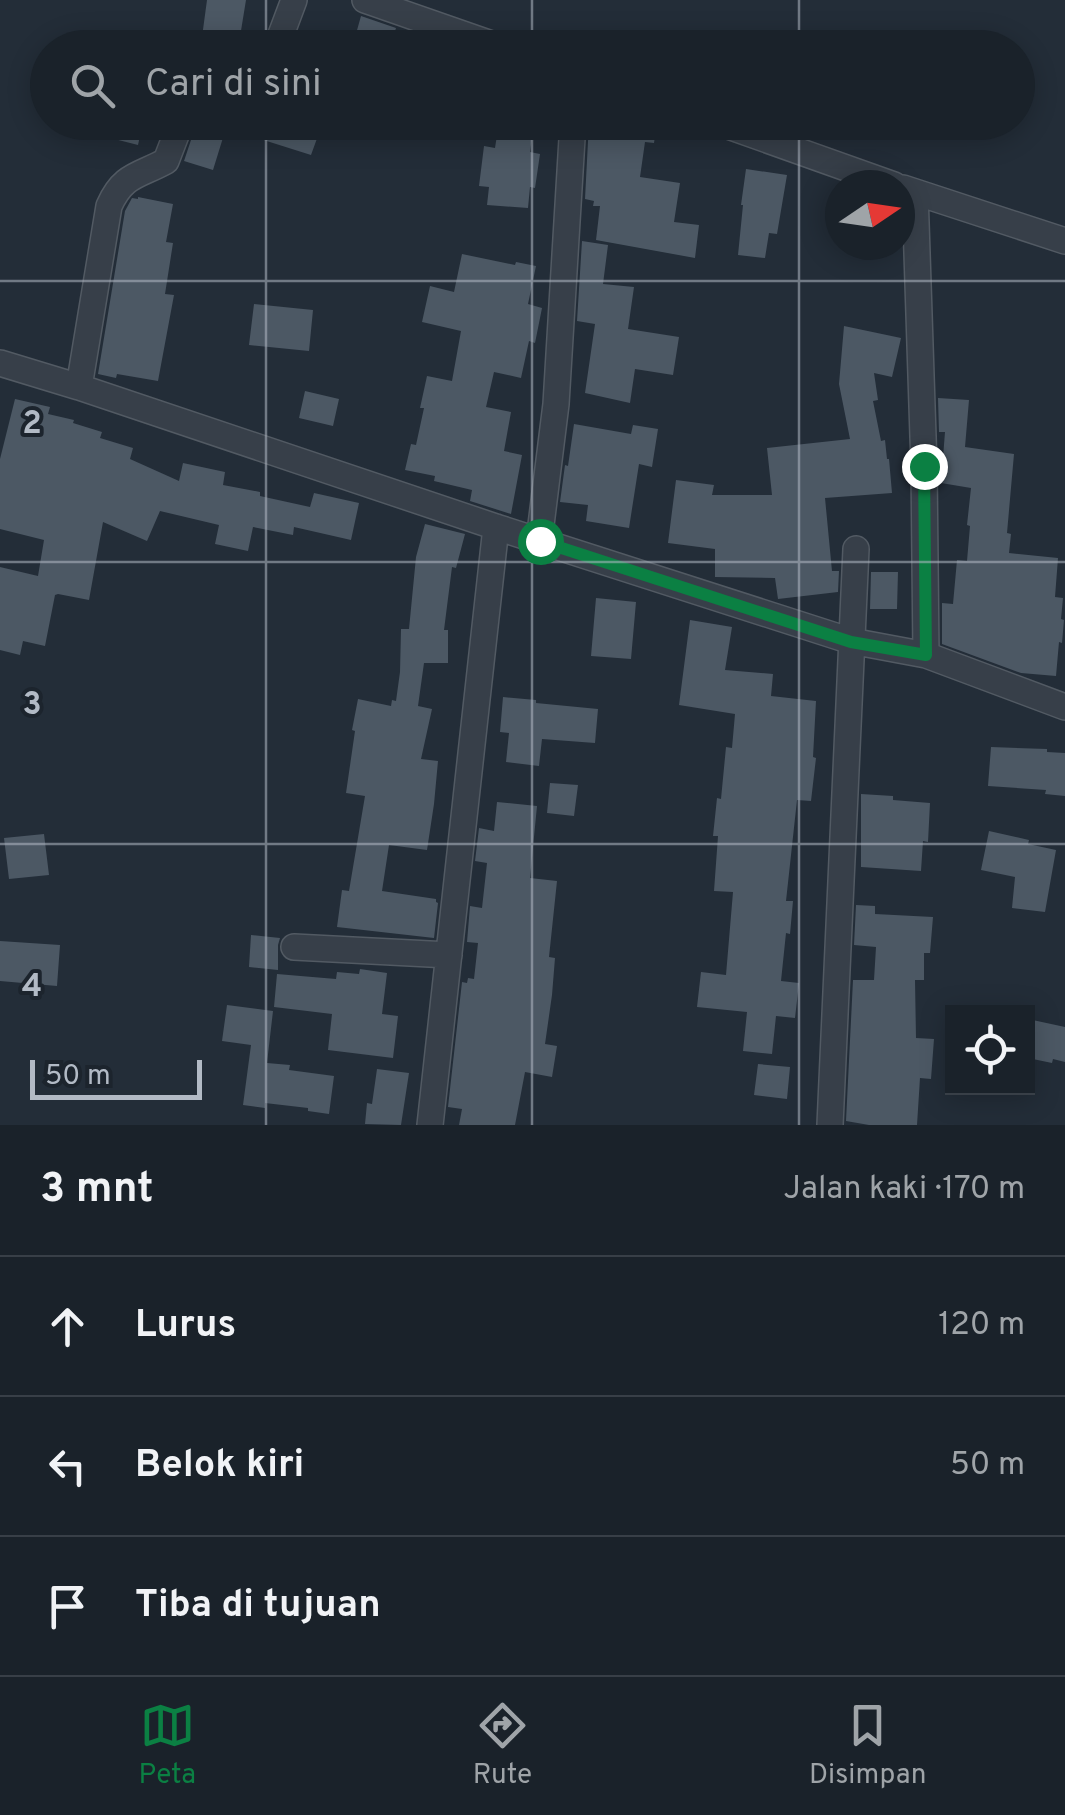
<!DOCTYPE html>
<html lang="id">
<meta charset="utf-8">
<style>
:root{--surface:#1a222a;--page:#272f36;--text:#f1f3f6;--muted:#9fa4a8;--line:#383f47;--accent:#0b8043}
body{margin:0;font-family:Overpass,sans-serif;background:var(--page);color:var(--text)}
.controls{position:absolute;right:30px;bottom:30px;display:grid;overflow:hidden;border-radius:0px;box-shadow:0 5px 25px #0003}
.controls button{width:90px;height:90px;display:grid;place-items:center;padding:0;border:0;border-bottom:2px solid var(--line);background:var(--surface);color:var(--text);font:50px sans-serif}
.compass{position:absolute;left:825px;top:170px;width:90px;height:90px;border-radius:50%;background:var(--surface);box-shadow:0 5px 25px #0003;rotate:77deg}
.scale{position:absolute;left:30px;bottom:25px;width:172px;box-sizing:border-box;padding-left:10px;border:5px solid #b2bac5;border-top:0;font-size:28px;line-height:35px;white-space:nowrap;color:#b2bac5;-webkit-text-stroke:8px #1c242d;paint-order:stroke}
.stop{position:absolute;width:30px;height:30px;margin:-22px;border:8px solid #0b8043;border-radius:50%;background:#fff}
.stop.end{background:#0b8043;border-color:#fff;box-shadow:0 2px 10px #0008}
.list{margin:0;padding:0;list-style:none}
h2{display:flex;justify-content:space-between;align-items:center;height:130px;margin:0;padding:0 40px;font-size:42px}
h2 small{font-size:32px;font-weight:400;color:var(--muted)}
.list li{display:grid;grid-template-columns:65px 1fr auto;gap:30px;align-items:center;box-sizing:border-box;height:140px;padding:0 40px;border-top:2px solid var(--line)}
.list b{display:block;font-size:38px;white-space:nowrap}
.list em{font-size:32px;font-style:normal;color:var(--muted)}
.icon{flex:none;width:55px;height:55px;fill:none;stroke:currentColor;stroke-width:2;stroke-linecap:round;stroke-linejoin:round}
.map{position:relative;flex:none;width:1065px;height:1125px;overflow:hidden}
.search{position:absolute;background:var(--surface);box-shadow:0 5px 25px #0003;left:30px;right:30px;top:30px;height:110px;display:flex;align-items:center;gap:25px;box-sizing:border-box;padding:0 35px;border-radius:55px;color:var(--muted);font-size:38px}
.sheet{height:550px;background:var(--surface)}
nav{display:flex;justify-content:space-around;align-items:center;box-sizing:border-box;height:140px;border-top:2px solid var(--line);background:var(--surface);font-size:28px;color:var(--muted)}
nav a{display:grid;justify-items:center;gap:5px}
nav .on{color:var(--accent)}
.map>svg:first-child{display:block}
</style>
<div class="map">
<svg width="1065" height="1125" viewBox="0 0 1065 1125">
<rect width="100%" height="100%" fill="#232d38"/>
<path fill="#4c5864" d="M207,0H246L239,43L202,37Z
M361,16L396,28L392,41L389,39L387,48H352Z
M76,122H143L138,145L75,129Z
M197,122H323L311,155L226,128L213,170L184,161Z
M499,122H534L530,152L540,154L535,188L530,187L528,208L487,205L489,187L479,186L484,146L495,148Z
M589,122H657L654,143L645,142L640,177L680,183L674,222L699,225L695,258L596,240L600,206H593L594,201L585,199Z
M746,169L787,175L777,234L769,233L765,258L738,255L743,205H741Z
M138,197L173,204L166,242L173,243L165,294L174,295L158,381L117,374L116,378L98,374L125,211L132,198L138,199Z
M582,241L608,245L603,284L634,287L628,329L679,337L673,375L635,369L630,403L585,393L595,324L577,321Z
M462,254L515,265L516,262L536,266L528,304L542,308L535,343L529,341L521,378L494,372L486,407L511,412L504,451L522,455L511,514L470,501L472,490L434,481L435,476L405,470L411,444L416,445L424,408H420L427,376L452,381L461,331L422,322L430,286L454,292Z
M254,304L313,310L309,351L249,345Z
M844,326L901,338L892,377L874,373L878,400L873,401L881,441L885,440L887,459H889L892,493L825,498L832,571H839L838,592L778,599L775,578L715,577V549L668,543L676,480L714,485L712,495H772L767,448L850,439L839,384Z
M305,391L339,399L333,426L299,418Z
M938,398L969,400L965,447L1014,454L1007,533L1011,534L1009,553L1058,558L1055,597L1063,598L1061,619L1064,620L1062,643L1059,642L1056,676L1021,673L942,644V603L953,604L957,560L967,561L970,526L967,525L971,488L941,483L945,432H939Z
M15,399L50,407L48,414L74,420L73,423L102,432L100,438L133,448L130,459L179,481L183,463L225,472L223,485L260,492V496L310,507L314,493L359,503L351,540L294,527L293,535L253,527L248,551L215,544L219,525L160,511L147,541L103,522L89,600L58,594L55,595L45,646L23,641L20,655L0,650V567L38,576L44,540L0,529V459Z
M574,424L631,434L633,425L658,429L652,467L639,464L629,528L586,521L588,505L560,502L565,465L568,466Z
M425,524L465,534L456,568L452,567L444,630H448V663H424L418,706L432,709L421,759L438,761L434,804L427,850L389,845L382,891L436,899V902L438,903L434,938L337,927L342,890L349,891L365,796L346,793L355,731L352,730L358,699L391,706L392,700L396,701L400,672L401,629H409L416,557Z
M871,572H898L897,609H870Z
M596,598L636,602L631,659L591,656Z
M690,620L732,627L725,670L773,674L771,696L816,701L813,757L816,758L811,801L797,800L786,901H793L790,934L786,933L781,981L799,983L795,1018L776,1016L772,1054L743,1051L747,1012L697,1007L701,972L726,975L733,892L714,891L718,836H713L717,798L721,799L726,747L732,748L735,714L679,705Z
M503,697L536,700V703L598,709L595,743L542,739L539,766L506,762L509,733L500,732Z
M991,747L1047,749V752L1065,753V796L1045,794L1046,790L988,786Z
M550,783L578,785L574,816L547,813Z
M861,794L893,796V800L930,803L928,842L923,841L921,871L861,867Z
M497,802L537,806L530,878L557,881L549,957L555,958L552,995L545,1044L557,1046L552,1077L525,1072L515,1125H459L462,1109L448,1107L462,982L467,983L468,978L474,979L478,943L467,942L470,906L482,908L487,863L475,861L479,828L494,831Z
M989,831L1029,840L1028,844L1056,850L1045,912L1012,908L1015,877L981,870Z
M44,834L49,875L9,879L4,838Z
M856,905L875,906V914L933,917L930,953H924V980H915L916,1038L934,1039L931,1079L920,1078L917,1125H869L846,1121L853,980H874L876,947L854,945Z
M251,935L280,938L278,945V970L249,967Z
M0,941L60,945L57,986L0,981Z
M360,969L387,973L382,1014L398,1016L393,1058L328,1050L332,1014L274,1007L277,974L336,979L337,972L359,974Z
M227,1005L273,1011L267,1063L290,1065L289,1070L334,1076L329,1114L308,1111V1108L265,1103V1108L243,1105L251,1045L222,1041Z
M1028,1019L1065,1027V1062L1053,1059L1052,1063L1028,1058Z
M758,1064L790,1067L787,1099L754,1095Z
M377,1069L409,1073L401,1125L365,1124L367,1103L372,1104Z"/>
<g fill="none" stroke-linecap="round" stroke-linejoin="round">
<defs>
<path id="street" d="M365,0L503,48
M276,48L294,0
M717,122L894,185
M903,188L1065,241
M915,192L924,467L926,655
M0,363L79,387L496,527L851,641L926,655L1065,707
M79,387L109,206C123,174 139,176 166,161L181,122
M539,541L556,404L573,122
M294,947L449,955
M430,1125L496,527
M830,1125L856,549"/>
</defs>
<use href="#street" stroke="#525a63" stroke-width="28"/>
<use href="#street" stroke="#373f49" stroke-width="25"/>
</g>
<g fill="none" stroke-linecap="round" stroke-linejoin="round">
<path stroke="#0b8043" stroke-width="12" d="M540,541L851,642L926,655L924,466"/>
</g>
<path fill="none" stroke="#b2bac5" stroke-width="2.5" stroke-opacity="0.55" d="M266,0V48M532,0V48M799,0V48M266,122V1125M532,122V1125M799,122V1125M0,281H1065M0,562H1065M0,844H1065"/>
<g font-size="32" text-anchor="middle" font-weight="bold" fill="#b2bac5" stroke="#1c242d" stroke-width="8" stroke-linejoin="round" paint-order="stroke">
<text x="32" y="433">2</text>
<text x="32" y="714">3</text>
<text x="32" y="996">4</text>
</g>
</svg>
<div class="controls">
<button><svg class="icon" aria-label="locate" viewBox="0 0 24 24"><circle cx="12" cy="12" r="6"/><path d="M12 2v4M12 18v4M2 12h4M18 12h4"/></svg></button>
</div>
<svg class="compass" viewBox="-18 -18 36 36"><path d="M0-13l5 13h-10z" fill="#e53935"/><path d="M0 13l5-13h-10z" fill="#9fa4a8"/></svg>
<div class="scale">50 m</div>
<div class="stop" style="left:540px;top:541px"></div>
<div class="stop end" style="left:924px;top:466px"></div>
<div class="search"><svg class="icon" aria-label="search" viewBox="0 0 24 24"><circle cx="10" cy="10" r="6"/><path d="M15 15l6 6"/></svg>Cari di sini</div>
</div>
<section class="sheet">
<h2>3 mnt<small>Jalan kaki · 170 m</small></h2>
<ul class="list">
<li><svg class="icon" aria-label="ahead" viewBox="0 0 24 24"><path d="M12 20V5M6 11l6-6 6 6"/></svg><div><b>Lurus</b></div><em>120 m</em></li>
<li><svg class="icon" aria-label="left" viewBox="0 0 24 24"><path d="M17 20v-9H6M10 6l-5 5 5 5"/></svg><div><b>Belok kiri</b></div><em>50 m</em></li>
<li><svg class="icon" aria-label="arrive" viewBox="0 0 24 24"><path d="M6 21V4h12l-3 4 3 4H6"/></svg><div><b>Tiba di tujuan</b></div></li>
</ul>
</section>
<nav>
<a class="on"><svg class="icon" aria-label="map" viewBox="0 0 24 24"><path d="M3 6l6-2 6 2 6-2v14l-6 2-6-2-6 2zM9 4v14M15 6v14"/></svg>Peta</a>
<a><svg class="icon" aria-label="directions" viewBox="0 0 24 24"><path d="M12 3l9 9-9 9-9-9zM9 14v-3h6M13 9l2 2-2 2"/></svg>Rute</a>
<a><svg class="icon" aria-label="saved" viewBox="0 0 24 24"><path d="M7 4h10v16l-5-4-5 4z"/></svg>Disimpan</a>
</nav>
